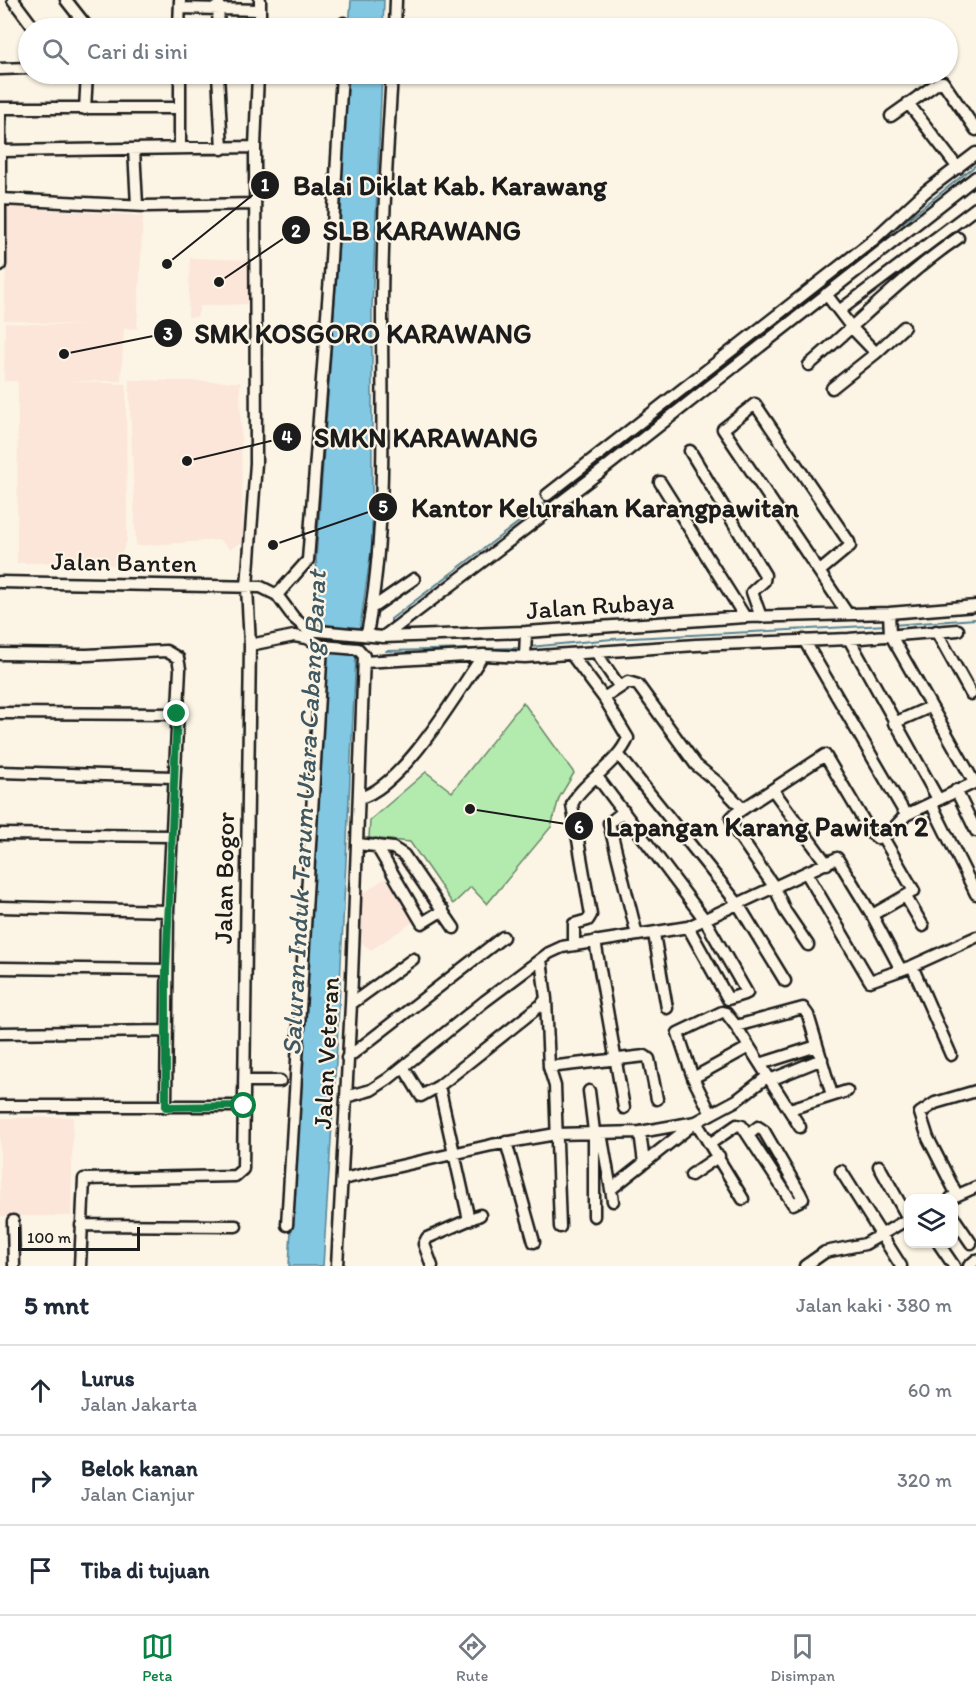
<!DOCTYPE html>
<html lang="id">
<meta charset="utf-8">
<style>
:root{--surface:#fff;--page:#f6f6f7;--text:#1f2937;--muted:#747a83;--line:#e0e1e3;--accent:#0b8043}
body{margin:0;font-family:Itim,sans-serif;background:var(--page);color:var(--text)}
.controls{position:absolute;right:18px;bottom:18px;display:grid;overflow:hidden;border-radius:12px;box-shadow:0 2px 4px #0004}
.controls button{width:54px;height:54px;display:grid;place-items:center;padding:0;border:0;border-bottom:2px solid var(--line);background:var(--surface);color:var(--text);font:30px sans-serif}
.scale{position:absolute;left:18px;bottom:15px;width:122px;box-sizing:border-box;padding-left:6px;border:3px solid #1c1c1c;border-top:0;font-size:16px;line-height:21px;white-space:nowrap;color:#1c1c1c;-webkit-text-stroke:4px #fcf5e5;paint-order:stroke}
.stop{position:absolute;width:18px;height:18px;margin:-14px;border:4px solid #0b8043;border-radius:50%;background:#fff}
.stop.end{background:#0b8043;border-color:#fff;box-shadow:0 2px 6px #0008}
.list{margin:0;padding:0;list-style:none}
h2{display:flex;justify-content:space-between;align-items:center;height:78px;margin:0;padding:0 24px;font-size:26px}
h2 small{font-size:20px;font-weight:400;color:var(--muted)}
.list li{display:grid;grid-template-columns:39px 1fr auto;gap:18px;align-items:center;box-sizing:border-box;height:90px;padding:0 24px;border-top:2px solid var(--line)}
.list b{display:block;font-size:22px;white-space:nowrap}
.list p{margin:0;font-size:20px;white-space:nowrap;color:var(--muted)}
.list em{font-size:20px;font-style:normal;color:var(--muted)}
.icon{flex:none;width:33px;height:33px;fill:none;stroke:currentColor;stroke-width:2;stroke-linecap:round;stroke-linejoin:round}
.map{position:relative;flex:none;width:976px;height:1266px;overflow:hidden}
.search{position:absolute;background:var(--surface);box-shadow:0 2px 4px #0004;left:18px;right:18px;top:18px;height:66px;display:flex;align-items:center;gap:15px;box-sizing:border-box;padding:0 21px;border-radius:33px;color:var(--muted);font-size:22px}
.sheet{height:348px;background:var(--surface)}
nav{display:flex;justify-content:space-around;align-items:center;box-sizing:border-box;height:84px;border-top:2px solid var(--line);background:var(--surface);font-size:16px;color:var(--muted)}
nav a{display:grid;justify-items:center;gap:3px}
nav .on{color:var(--accent)}
.map>svg:first-child{display:block}
</style>
<div class="map">
<svg width="976" height="1266" viewBox="0 0 976 1266">
<rect width="100%" height="100%" fill="#fcf5e5"/>
<filter id="ink" filterUnits="userSpaceOnUse"><feTurbulence type="fractalNoise" baseFrequency=".0167" numOctaves="2"/><feDisplacementMap in="SourceGraphic" scale="12" xChannelSelector="R" yChannelSelector="G"/><feConvolveMatrix kernelMatrix="1 2 1 2 8 2 1 2 1" color-interpolation-filters="sRGB"/></filter>
<g filter="url(#ink)">
<path fill="#fce5d9" d="M8,207L143,216L137,329L124,328L121,381H66L126,384L127,540L117,566L95,562L17,563L18,381H4L5,323L89,326L4,320Z
M190,258L251,260L247,304L200,306L197,317H188Z
M129,380L240,382L243,542L230,549L220,540L136,546Z
M385,878L416,920L371,950L357,939L360,896Z
M73,1117L71,1216H0V1118Z"/>
<path fill="#b3ebaf" stroke="#688466" stroke-width="1.5" d="M523,702L574,773L559,798L551,827L487,904L471,887L453,904L410,842L369,838L370,820L426,772L452,792Z"/>
<path fill="#82c8e3" stroke="#598393" stroke-width="1.5" d="M351,0H384L383,28H349Z
M347,74H382L372,307V545L356,654L337,1046L323,1266H289L323,656L316,559L341,216Z"/>
<g fill="none" stroke-linecap="round" stroke-linejoin="round">
<path stroke="#598393" stroke-width="2" d="M832,279L976,165
M391,623V619L548,500
M892,625L976,619
M530,647L612,639L887,625
M386,651L521,648"/>
<defs>
<path id="minor" d="M13,0L34,28
M66,0L88,28
M180,8L260,10
M179,28L180,0
M218,28L219,0
M260,28V0
M343,28L344,23
M395,28L396,0
M0,69L28,68
M180,74V148
M218,74L222,149
M908,103L958,168
M0,108H180
M85,109L87,74
M891,116L939,82H943L976,130
M134,149L137,205
M1,151L255,147
M1,199L146,206L255,204
M0,265V108
M826,294L852,328L876,353L904,327
M839,311L976,208
M809,365C859,322 904,275 958,238
M832,388L876,353
M690,451L765,575L764,581L752,592L761,617
M660,482L745,617
M547,495L872,241L925,192L976,153
M820,571L850,546L849,542L755,404L723,429L847,613
M0,582L261,587L277,595L294,618L308,630L383,637L526,632L745,617L889,613L976,606
M277,595L308,560L330,276L342,74
M372,608L414,579
M889,613L890,634L974,782
M936,631L971,694
M367,634C387,530 382,421 382,315C382,235 387,154 392,74
M383,637L600,472L976,177
M849,639L938,799
M804,640L906,815
M250,645L294,636L307,638L322,646L358,649L364,656L351,1004L337,1266
M595,651L619,686
M0,654L87,655L166,651L178,658L180,669L168,911L166,1107
M571,654L604,698L628,738C618,764 579,785 572,805L591,915L588,920L574,924V943
M525,657L526,632
M364,662L483,655L525,657L696,645L849,639L958,630
M604,698L628,682L638,685L696,765L717,782L743,809
M0,713L177,714
M894,723L930,707
M618,754L738,904L785,981
M0,772L173,777
M598,778L705,920L747,993L728,999L688,927
M773,790L827,864
M956,790L976,831
M359,798C402,788 458,692 483,655
M931,803L976,894
M624,811L609,823L637,935
M0,834L170,836
M358,844L393,848L404,855L454,928
M376,845L422,923L443,910
M807,874L870,981L912,966L976,937
M906,897L923,926
M0,907L168,911
M872,915L914,891L882,836
M654,934L667,1008
M595,941L624,1108
M808,945L785,911L775,888L735,830L731,818L735,814L825,755L871,833L877,838L891,831L906,815L976,782
M912,966L951,1055
M0,968L166,970
M546,999L549,1067
M351,1004L413,959
M736,1026L803,1008L808,1015L832,1095
M0,1033L167,1031
M347,1058L503,937
M760,1064L817,1046
M404,1068L421,1096L439,1086L541,1005L546,999L541,959
M693,1078L749,1047
M770,1080L822,1059
M244,1081H280
M439,1086L469,1220
M589,1091L594,1131V1216
M346,1097L371,1090L388,1079L485,1001L549,953L562,947L688,927L837,858L872,915L901,970
M0,1106H244
M790,1109L847,1091
M711,1114L693,1078L678,1033L722,1012L726,1013L736,1026L800,1127
M640,1132L644,1163
M601,1133L613,1201
M506,1142L534,1242
M711,1143L737,1125L742,1126L793,1204L803,1199L800,1193L764,1131L758,1127L748,1135
M879,1166L908,1218
M841,1171L901,1266
M691,1175L719,1156
M343,1179L492,1145L556,1134L640,1132L696,1122L743,1199
M611,1189L696,1122L737,1100L768,1076
M957,1195L928,1138L920,1113L935,1103L976,1091
M951,1198L976,1187
M954,1218L971,1243
M13,1221L14,1266
M81,1225L236,1226
M287,1225L322,646
M560,1227L555,1086L549,1067L645,1056L649,1059L657,1099
M939,1244L954,1266
M80,1266L84,1179L235,1176L243,1169L250,645L247,587L256,463L255,147L258,74
M432,1266L424,1244L427,1238L480,1215
M805,1266L825,1252L865,1244L908,1219
M969,1266L976,1260"/>
</defs>
<use href="#minor" stroke="#1c1c1c" stroke-width="15"/>
<use href="#minor" stroke="#fcf5e5" stroke-width="10"/>
</g>
</g>
<g fill="none" stroke-linecap="round" stroke-linejoin="round" filter="url(#ink)">
<path stroke="#0b8043" stroke-width="8" d="M177,714L166,970V1107L244,1106"/>
</g>
<g text-anchor="middle" stroke-width="4.5" stroke-linejoin="round" paint-order="stroke">
<g font-size="26" fill="#1c1c1c" stroke="#fcf5e5">
<text transform="translate(124 562) rotate(1)" y="9">Jalan Banten</text>
<text transform="translate(600 605) rotate(-4)" y="9">Jalan Rubaya</text>
<text transform="translate(224 878) rotate(-89)" y="9">Jalan Bogor</text>
<text transform="translate(326 1053) rotate(-87)" y="9">Jalan Veteran</text>
</g>
<g font-size="27" font-style="italic" fill="#405862" stroke="#fcf5e5">
<text transform="translate(304 813) rotate(-87)" y="9">Saluran Induk Tarum Utara Cabang Barat</text>
</g>
</g>
<path fill="none" stroke="#1c1c1c" stroke-width="2" d="M167 264L265 185M219 282L296 230M64 354L168 333M187 461L287 437M273 545L383 507M470 809L579 826"/>
<g fill="#1c1c1c" stroke="#fcf5e5" stroke-width="2">
<circle cx="167" cy="264" r="6"/>
<circle cx="219" cy="282" r="6"/>
<circle cx="64" cy="354" r="6"/>
<circle cx="187" cy="461" r="6"/>
<circle cx="273" cy="545" r="6"/>
<circle cx="470" cy="809" r="6"/>
<circle cx="265" cy="185" r="15"/>
<circle cx="296" cy="230" r="15"/>
<circle cx="168" cy="333" r="15"/>
<circle cx="287" cy="437" r="15"/>
<circle cx="383" cy="507" r="15"/>
<circle cx="579" cy="826" r="15"/>
</g>
<g font-size="18" text-anchor="middle" font-weight="bold" fill="#fff">
<text x="265" y="191">1</text>
<text x="296" y="237">2</text>
<text x="168" y="340">3</text>
<text x="287" y="443">4</text>
<text x="383" y="513">5</text>
<text x="579" y="833">6</text>
</g>
<g font-size="27" text-anchor="middle" font-weight="bold" fill="#1c1c1c" stroke="#fcf5e5" stroke-width="4.5" stroke-linejoin="round" paint-order="stroke">
<text x="450" y="195">Balai Diklat Kab. Karawang</text>
<text x="422" y="240">SLB KARAWANG</text>
<text x="363" y="343">SMK KOSGORO KARAWANG</text>
<text x="426" y="447">SMKN KARAWANG</text>
<text x="605" y="517">Kantor Kelurahan Karangpawitan</text>
<text x="767" y="836">Lapangan Karang Pawitan 2</text>
</g>
</svg>
<div class="controls">
<button><svg class="icon" aria-label="layers" viewBox="0 0 24 24"><path d="M12 4l9 5-9 5-9-5zM3 14l9 5 9-5"/></svg></button>
</div>
<div class="scale">100 m</div>
<div class="stop" style="left:244px;top:1106px"></div>
<div class="stop end" style="left:177px;top:714px"></div>
<div class="search"><svg class="icon" aria-label="search" viewBox="0 0 24 24"><circle cx="10" cy="10" r="6"/><path d="M15 15l6 6"/></svg>Cari di sini</div>
</div>
<section class="sheet">
<h2>5 mnt<small>Jalan kaki · 380 m</small></h2>
<ul class="list">
<li><svg class="icon" aria-label="ahead" viewBox="0 0 24 24"><path d="M12 20V5M6 11l6-6 6 6"/></svg><div><b>Lurus</b><p>Jalan Jakarta</p></div><em>60 m</em></li>
<li><svg class="icon" aria-label="right" viewBox="0 0 24 24"><path d="M7 20v-9h11M14 6l5 5-5 5"/></svg><div><b>Belok kanan</b><p>Jalan Cianjur</p></div><em>320 m</em></li>
<li><svg class="icon" aria-label="arrive" viewBox="0 0 24 24"><path d="M6 21V4h12l-3 4 3 4H6"/></svg><div><b>Tiba di tujuan</b></div></li>
</ul>
</section>
<nav>
<a class="on"><svg class="icon" aria-label="map" viewBox="0 0 24 24"><path d="M3 6l6-2 6 2 6-2v14l-6 2-6-2-6 2zM9 4v14M15 6v14"/></svg>Peta</a>
<a><svg class="icon" aria-label="directions" viewBox="0 0 24 24"><path d="M12 3l9 9-9 9-9-9zM9 14v-3h6M13 9l2 2-2 2"/></svg>Rute</a>
<a><svg class="icon" aria-label="saved" viewBox="0 0 24 24"><path d="M7 4h10v16l-5-4-5 4z"/></svg>Disimpan</a>
</nav>
